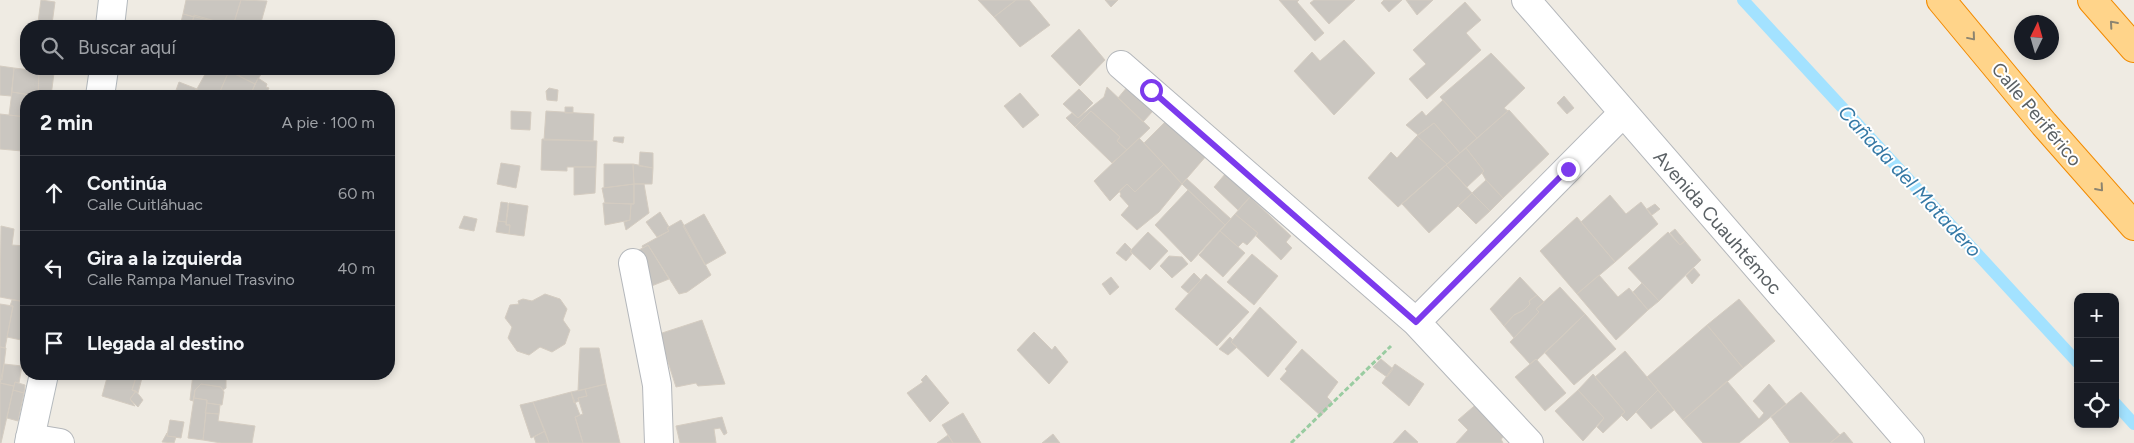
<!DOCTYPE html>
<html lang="es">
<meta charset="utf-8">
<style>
:root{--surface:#171b24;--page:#242831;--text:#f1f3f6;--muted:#9ea1a6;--line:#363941}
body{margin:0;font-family:Figtree,sans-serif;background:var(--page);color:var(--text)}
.controls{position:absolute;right:15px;bottom:15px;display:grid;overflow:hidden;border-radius:10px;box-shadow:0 2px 8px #0003}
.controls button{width:45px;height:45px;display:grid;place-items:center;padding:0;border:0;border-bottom:1px solid var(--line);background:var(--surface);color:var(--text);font:25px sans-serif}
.compass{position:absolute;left:2014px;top:15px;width:45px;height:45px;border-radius:50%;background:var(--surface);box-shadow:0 2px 8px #0003;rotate:5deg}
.stop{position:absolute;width:15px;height:15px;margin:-11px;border:4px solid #7c3aed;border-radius:50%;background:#fff}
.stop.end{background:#7c3aed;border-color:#fff;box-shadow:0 1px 5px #0008}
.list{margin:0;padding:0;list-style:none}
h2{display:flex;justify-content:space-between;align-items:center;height:65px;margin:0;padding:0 20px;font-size:21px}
h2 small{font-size:16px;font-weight:400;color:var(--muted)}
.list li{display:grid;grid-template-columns:32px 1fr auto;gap:15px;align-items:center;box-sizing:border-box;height:75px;padding:0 20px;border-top:1px solid var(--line)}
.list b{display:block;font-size:19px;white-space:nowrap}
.list p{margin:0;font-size:16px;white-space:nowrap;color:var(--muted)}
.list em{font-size:16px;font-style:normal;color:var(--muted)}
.icon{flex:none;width:28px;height:28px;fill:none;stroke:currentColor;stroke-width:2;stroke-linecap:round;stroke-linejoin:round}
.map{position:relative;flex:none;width:2134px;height:443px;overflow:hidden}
.search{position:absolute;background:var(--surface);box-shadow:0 2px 8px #0003;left:20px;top:20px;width:375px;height:55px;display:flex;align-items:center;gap:12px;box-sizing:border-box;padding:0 18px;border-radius:20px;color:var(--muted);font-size:19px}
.panel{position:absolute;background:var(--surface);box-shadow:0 2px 8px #0003;left:20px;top:90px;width:375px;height:290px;border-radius:20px}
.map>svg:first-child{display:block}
</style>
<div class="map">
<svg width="2134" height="443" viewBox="0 0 2134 443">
<rect width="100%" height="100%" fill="#efebe3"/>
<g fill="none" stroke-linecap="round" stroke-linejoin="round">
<path stroke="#a3e2ff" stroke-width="12" d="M1743,0L2078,363
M2115,403L2134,424"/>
</g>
<path fill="#cac6c0" stroke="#d4ccc1" d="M41,0L55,2L52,24L38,22Z
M186,0H241L233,26L183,14Z
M241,0L267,1L260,26H233Z
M978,0H1016L994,17Z
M1016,0H1029L1050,25L1020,47L994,17Z
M1105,0H1118L1111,7Z
M1279,0H1299L1297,2L1324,33L1315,41Z
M1314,0H1355L1329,24L1310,3Z
M1384,0H1402L1389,12L1381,3Z
M1406,0H1433L1417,15Z
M1465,2L1481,20L1466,33L1481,50L1427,99L1409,79L1426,64L1413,50Z
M183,14L194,17L191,26H180Z
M194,15L233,26H191Z
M1079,29L1105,60L1080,86L1051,56Z
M1344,40L1375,73L1334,115L1294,71L1312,52L1320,61Z
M1491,53L1525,88L1504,108L1508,111L1477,138L1440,97Z
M0,66L14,68L11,96L0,95Z
M14,68L39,71L38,96L12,92Z
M208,69L229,71L218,96H193Z
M228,69H242L239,76L227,71Z
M242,69H260L263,71L255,84L239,76Z
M39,71L54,73L51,96H38Z
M229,71L255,84L250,96H218Z
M258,78L267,84L266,87L269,88L265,96H250Z
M179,82L197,89V90L196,89L193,96H180L175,93Z
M1128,86L1152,112L1143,122L1118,98Z
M1107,87L1150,128L1127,150L1117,141L1120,137L1091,111L1075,127L1066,118L1072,113L1078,118L1104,97Z
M549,88L558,90L557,101L547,100L546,91Z
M1079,89L1093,103L1078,118L1063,104Z
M12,92L35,96H26V117L9,115Z
M1020,93L1039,115L1023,128L1004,106Z
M1564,96L1574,108L1567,114L1557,103Z
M1443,100L1477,138L1460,153L1434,123L1418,135L1406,125L1422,111L1426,116Z
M565,107H573V113H565Z
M1509,110L1549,154L1503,198L1486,180L1482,173L1484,171L1466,148Z
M511,111L531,112L530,130L511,129Z
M546,111L594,114L593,141L544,140Z
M1091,111L1120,137L1117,141L1127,150L1112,163L1075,127Z
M0,114L26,117L22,151L0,149Z
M1169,118L1207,155L1182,184L1144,143Z
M1434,123L1460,153L1447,164L1417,136Z
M1417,136L1447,164L1398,207L1368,178L1391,152L1397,158Z
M614,137H624L623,143L613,141Z
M1139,138L1164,164L1135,192L1127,184L1110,201L1094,181Z
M542,139L597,141L596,167H567V171L541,170Z
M1466,148L1484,171L1467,187L1446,165Z
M640,152L653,153V168L639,166Z
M501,163L520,166L516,188L497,184Z
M604,164H633L634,184L604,188Z
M633,164L653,168L652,184H634Z
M1164,164L1182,184L1159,212L1137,230L1121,215L1129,206L1120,196L1121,194L1119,191L1127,184L1135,192Z
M1446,165L1472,193L1429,233L1402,204Z
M574,167H596L595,193L574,195Z
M1226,173L1250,197L1238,210L1214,187Z
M1187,179L1231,219L1225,225L1182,184Z
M1486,180L1503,198L1490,211L1472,193Z
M634,184V204L605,203L602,188Z
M634,184H644L649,213L626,230L624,222L630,220L631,204H634Z
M1188,190L1225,225L1191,262L1155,225Z
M1472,193L1490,211L1476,224L1458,206Z
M1610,195L1626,214L1641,202L1658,224L1615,262L1581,222Z
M1250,197L1291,236L1286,242L1292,248L1281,260L1256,236L1258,233L1235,214Z
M501,202L508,203L506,222L498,221Z
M509,203L528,206L524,236L509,234L510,225H506Z
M603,203L631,204L630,220L605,225Z
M1655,204L1660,209L1652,215L1647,209Z
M660,212L669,227L667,228L669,231L657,237L646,222Z
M704,214L726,253L705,265L683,226Z
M1235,214L1258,233L1247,245L1243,242L1238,247L1220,231Z
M464,216L477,219L474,231L459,228Z
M1577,217L1615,262L1577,294L1540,251Z
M681,220L711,275L687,292L679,294L648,245L643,248L642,246L669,231L667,228Z
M498,221L506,222V225H510L509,234L496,232Z
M1,226L14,229L12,245L26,246V302L0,297Z
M1675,229L1685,241L1680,245L1670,233Z
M1220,231L1245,253L1223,277L1199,255Z
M1148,232L1168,251L1150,270L1130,251Z
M1668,232L1680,245L1685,241L1701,260L1659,301L1628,268Z
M1125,243L1132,250L1130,251L1132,254L1126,261L1116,253Z
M648,245L669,279L639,291L630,255Z
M1252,254L1278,276L1254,305L1227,282Z
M1169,256L1182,257L1188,264L1172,278L1160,266Z
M1694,268L1700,275L1692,284L1686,276Z
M1194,273L1201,280L1188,293L1181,287Z
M1206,274L1249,312L1217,346L1175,309Z
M1599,275L1618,297L1629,288L1648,310L1616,340L1577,294Z
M1111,277L1119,287L1110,295L1102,284Z
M1520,277L1537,295L1529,301L1530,304L1524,310L1514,315L1504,326L1490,309Z
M1642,283L1659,301L1648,310L1633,292Z
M1560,287L1585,314L1537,360L1536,359L1530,364L1510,342L1539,312L1536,309Z
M545,294L560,299L567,309L563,320L570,330L565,344L552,352L540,347L529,355L517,351L508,338L512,327L505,318L510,305L519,304L518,301L523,299L532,301Z
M1537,295L1544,302L1536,309L1539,312L1514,338L1504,326L1514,315L1524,310L1530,304L1529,301Z
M1739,299L1775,341L1743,368L1707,325Z
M12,300L26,302V341L7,337L13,306H10Z
M0,304L13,306L5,348L0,347Z
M1260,307L1297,342L1268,377L1231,342Z
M1585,314L1616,349L1574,385L1545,353Z
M702,320L725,384L698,386L696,383L676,387L659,334Z
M1707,325L1743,368L1683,420L1647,377Z
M1034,332L1052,350L1055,346L1068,362L1049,384L1017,350Z
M1230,337L1233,340L1231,342L1237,347L1228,355L1219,349Z
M0,347L6,348L2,380L0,379Z
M580,348H599L606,384L578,391Z
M1302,349L1338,382L1327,397L1332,402L1321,416L1280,379L1287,371L1285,369Z
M1625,351L1658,390L1627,421L1621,415L1625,412L1595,377Z
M1381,359L1393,369L1387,377L1373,367Z
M1536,359L1566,393L1545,411L1515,377Z
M4,364L22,366L19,383L15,382L14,386L0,383Z
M1395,364L1424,384L1409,406L1382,383Z
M108,374H137L132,390L136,391L130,399L135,406L102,396Z
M137,374H143L138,393L132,390Z
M193,374H226V388L223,390L221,387L201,384L195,390L193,401L190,400Z
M1593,374L1625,412L1603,433L1597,427L1604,418L1578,390Z
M926,375L949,403L930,422L907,393L923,382L921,380Z
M1727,381L1759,419L1764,413L1753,401L1769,384L1786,404L1739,443H1703L1683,420Z
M15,382L25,385L24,393L13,390Z
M0,383L14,386L1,443H0Z
M201,384L221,387L224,392L222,405L207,403V400L194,398L195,390Z
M606,384L620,443H583L575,417L583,414L578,398L587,396L585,389Z
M585,389L587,396L578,398L579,401L574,403L571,392Z
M13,390L24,393L18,421L7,418Z
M1578,390L1604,418L1583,441L1555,411Z
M1658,390L1674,410L1651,429L1636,412Z
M136,391L143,400L138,407L130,399Z
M571,392L580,415L575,417L583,443H549L533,402Z
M1801,392L1840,435L1830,443H1790L1771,417Z
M1487,395L1516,427L1501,439L1503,443H1456L1468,430L1458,420Z
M194,398L207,400L203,440L188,438Z
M533,402L545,431L531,438L520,405Z
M207,403L220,405L219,414L205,413Z
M206,413L219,414L218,421L255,426L252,443H221L203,440Z
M963,413L981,443H953L942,425Z
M722,417L727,433L724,435L720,428L714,429L716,443H680L676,426Z
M170,420L184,422L181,438L167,436Z
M1405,430L1418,442L1417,443H1393Z
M545,431L549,443H536L534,437Z
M1844,432L1853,443H1830L1840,435Z
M167,433V436L176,437L174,443L162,442Z
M1053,434L1060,443H1042Z
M948,435L953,443H937Z"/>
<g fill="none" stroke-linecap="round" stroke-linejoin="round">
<defs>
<path id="street" d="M1526,0L1910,443
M1121,65L1416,322L1529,443
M633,263L657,385L659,443
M1416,322L1623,113
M30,438L60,443"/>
<path id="secondary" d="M110,26L113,0
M100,96L104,69
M29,443L44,374"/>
<path id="highway" d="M1941,0L2044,124L2134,226
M2092,0L2134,48"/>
</defs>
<use href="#street" stroke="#b4b7bb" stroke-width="30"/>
<use href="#secondary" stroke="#b5babe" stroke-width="30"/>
<use href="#highway" stroke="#f28a00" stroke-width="30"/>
<path stroke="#99cca1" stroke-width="3" stroke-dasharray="5 2.5" stroke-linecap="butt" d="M1291,443L1391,346"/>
<use href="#street" stroke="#fff" stroke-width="28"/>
<use href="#secondary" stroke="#fff" stroke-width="28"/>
<use href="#highway" stroke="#ffd48a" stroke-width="28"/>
</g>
<defs><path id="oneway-chevron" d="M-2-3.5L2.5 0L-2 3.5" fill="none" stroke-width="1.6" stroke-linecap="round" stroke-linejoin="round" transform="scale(1.25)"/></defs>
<g stroke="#8c8470">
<use href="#oneway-chevron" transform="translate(2113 24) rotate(-131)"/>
<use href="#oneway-chevron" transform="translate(1972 37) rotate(50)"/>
<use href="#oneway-chevron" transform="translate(2100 188) rotate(49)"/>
</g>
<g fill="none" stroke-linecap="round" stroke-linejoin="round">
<path stroke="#7c3aed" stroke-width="6" d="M1151,90L1416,322L1568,169"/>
</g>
<g text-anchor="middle" stroke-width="4" stroke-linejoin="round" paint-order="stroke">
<g font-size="19" fill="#5b6165" stroke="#fff">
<text transform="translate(2037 114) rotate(50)" y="7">Calle Periférico</text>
<text transform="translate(1718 222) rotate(49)" y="7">Avenida Cuauhtémoc</text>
</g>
<g font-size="20" font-style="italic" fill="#3679a5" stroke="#fff">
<text transform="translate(1910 181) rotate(47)" y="7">Cañada del Matadero</text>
</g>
</g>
</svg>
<div class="controls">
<button>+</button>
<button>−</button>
<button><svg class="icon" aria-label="locate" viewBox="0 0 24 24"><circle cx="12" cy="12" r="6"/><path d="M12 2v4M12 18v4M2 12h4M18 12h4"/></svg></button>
</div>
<svg class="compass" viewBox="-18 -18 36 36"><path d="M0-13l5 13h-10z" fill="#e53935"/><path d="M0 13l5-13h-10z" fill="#9ea1a6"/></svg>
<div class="stop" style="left:1151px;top:90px"></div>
<div class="stop end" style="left:1568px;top:169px"></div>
<div class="search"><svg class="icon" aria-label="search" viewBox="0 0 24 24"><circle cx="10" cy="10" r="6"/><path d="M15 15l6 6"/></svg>Buscar aquí</div>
<section class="panel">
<h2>2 min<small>A pie · 100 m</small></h2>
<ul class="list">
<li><svg class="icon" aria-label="ahead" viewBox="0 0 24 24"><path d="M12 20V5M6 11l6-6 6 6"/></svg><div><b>Continúa</b><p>Calle Cuitláhuac</p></div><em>60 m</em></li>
<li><svg class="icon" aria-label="left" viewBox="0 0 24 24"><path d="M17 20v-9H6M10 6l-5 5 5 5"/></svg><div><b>Gira a la izquierda</b><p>Calle Rampa Manuel Trasvino</p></div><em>40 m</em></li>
<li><svg class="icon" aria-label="arrive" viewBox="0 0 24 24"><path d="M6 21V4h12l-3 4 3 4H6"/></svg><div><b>Llegada al destino</b></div></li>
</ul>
</section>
</div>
